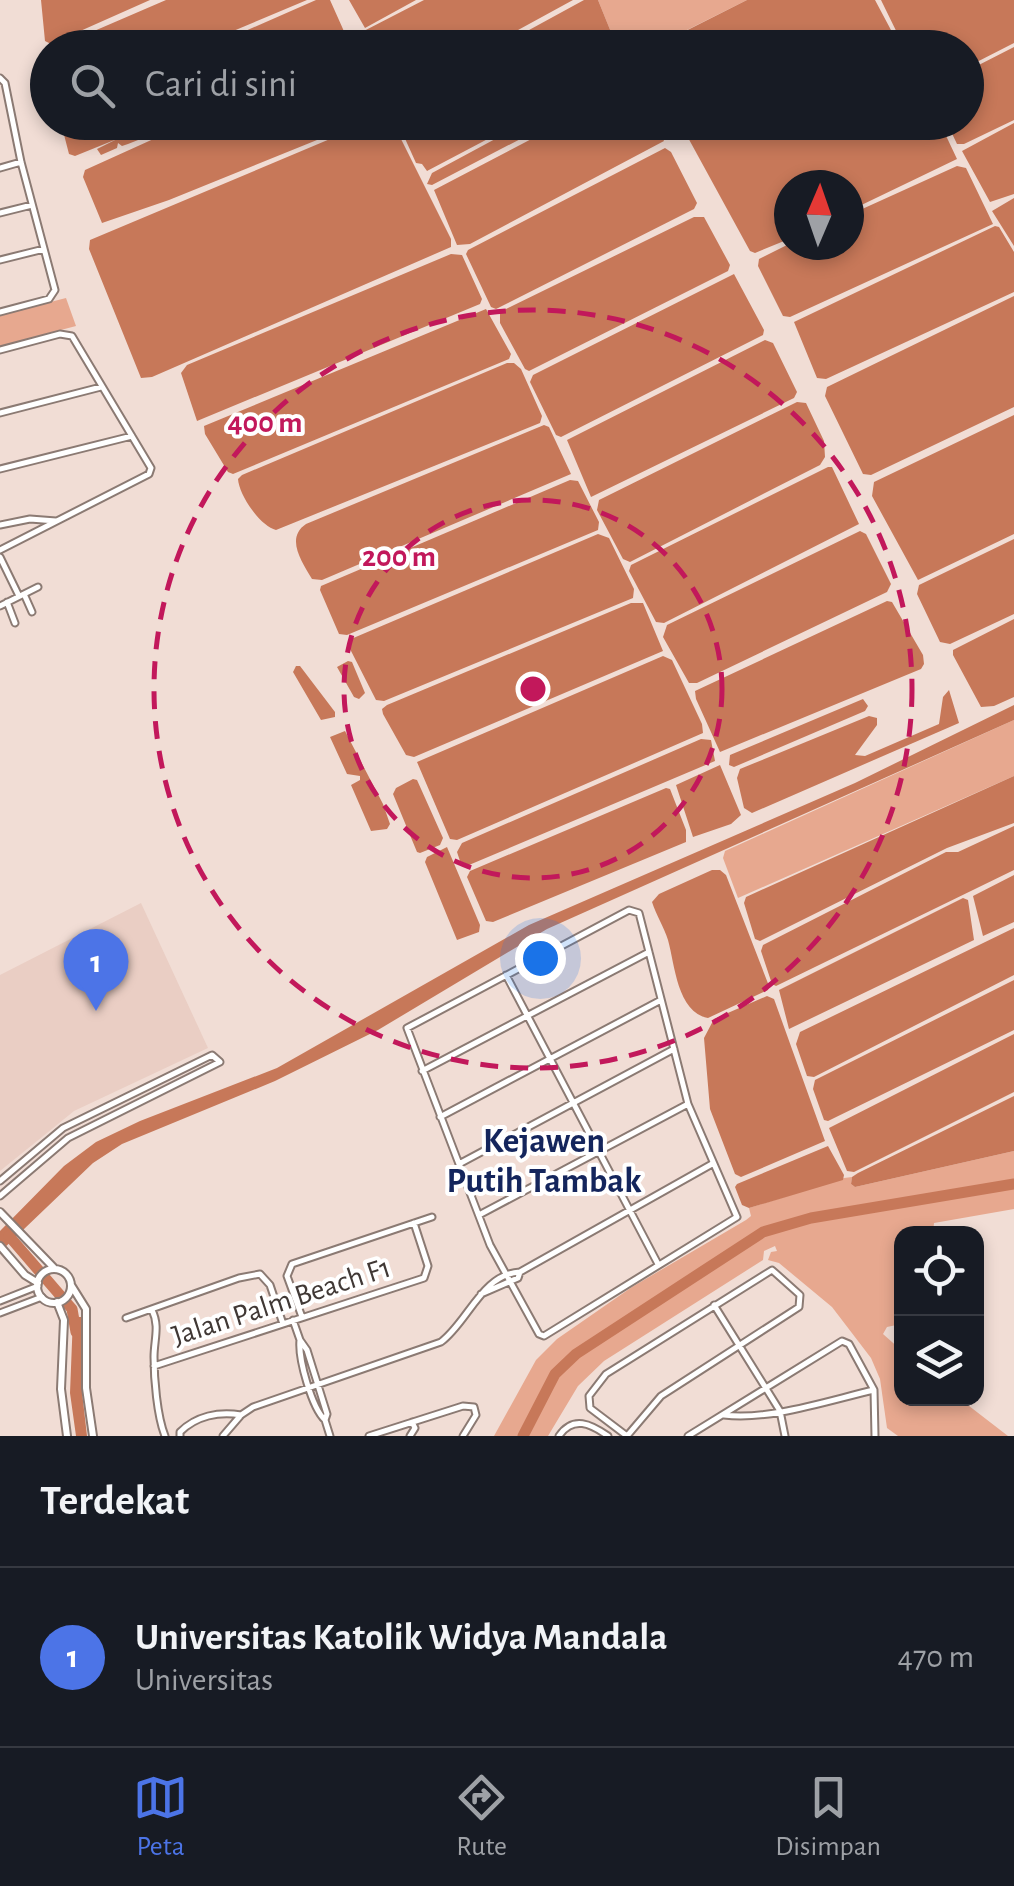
<!DOCTYPE html>
<html lang="id">
<style>
:root{--surface:#171b24;--page:#20242c;--text:#f1f3f6;--muted:#9ea1a6;--line:#363941;--accent:#4c74e7}
body{margin:0;font-family:"Alegreya Sans",sans-serif;background:var(--page);color:var(--text)}
.controls{position:absolute;right:30px;bottom:30px;display:grid;overflow:hidden;border-radius:20px;box-shadow:0 5px 15px #0003}
.controls button{width:90px;height:90px;display:grid;place-items:center;padding:0;border:0;border-bottom:2px solid var(--line);background:var(--surface);color:var(--text);font:50px sans-serif}
.compass{position:absolute;left:774px;top:170px;width:90px;height:90px;border-radius:50%;background:var(--surface);box-shadow:0 5px 15px #0003;rotate:2deg}
.you{position:absolute;left:540px;top:958px;width:35px;height:35px;margin:-25px;border:8px solid #fff;border-radius:50%;background:#1a73e8;box-shadow:0 0 0 15px #1a73e833}
.badge{display:grid;place-items:center;width:65px;height:65px;border-radius:50%;background:var(--accent);color:#fff;font-size:32px;font-weight:700}
.pin{position:absolute;translate:-50% -82px;filter:drop-shadow(0 2px 5px #0008)}
.pin::after{content:'';position:absolute;top:52px;width:35px;height:30px;background:inherit;clip-path:polygon(0 0,100% 0,50% 100%)}
.list{margin:0;padding:0;list-style:none}
h2{display:flex;justify-content:space-between;align-items:center;height:130px;margin:0;padding:0 40px;font-size:42px}
h2 small{font-size:32px;font-weight:400;color:var(--muted)}
.list li{display:grid;grid-template-columns:65px 1fr auto;gap:30px;align-items:center;box-sizing:border-box;height:180px;padding:0 40px;border-top:2px solid var(--line)}
.list b{display:block;font-size:38px;white-space:nowrap}
.list p{margin:0;font-size:32px;white-space:nowrap;color:var(--muted)}
.list em{font-size:32px;font-style:normal;color:var(--muted)}
.icon{flex:none;width:55px;height:55px;fill:none;stroke:currentColor;stroke-width:2;stroke-linecap:round;stroke-linejoin:round}
.map{position:relative;flex:none;width:1014px;height:1436px;overflow:hidden}
.search{position:absolute;background:var(--surface);box-shadow:0 5px 15px #0003;left:30px;right:30px;top:30px;height:110px;display:flex;align-items:center;gap:25px;box-sizing:border-box;padding:0 35px;border-radius:55px;color:var(--muted);font-size:38px}
.sheet{height:310px;background:var(--surface)}
nav{display:flex;justify-content:space-around;align-items:center;box-sizing:border-box;height:140px;border-top:2px solid var(--line);background:var(--surface);font-size:28px;color:var(--muted)}
nav a{display:grid;justify-items:center;gap:5px}
nav .on{color:var(--accent)}
.map>svg:first-child{display:block}
</style>
<div class="map">
<svg width="1014" height="1436" viewBox="0 0 1014 1436">
<rect width="100%" height="100%" fill="#f1ddd5"/>
<path fill="#eacec4" d="M141,903L208,1048L74,1111L0,1171V975Z"/>
<path fill="#e7a88f" d="M598,0H747L651,48L617,47Z
M66,298L76,326L0,346V315Z
M1014,720V776L738,898L723,858L725,851Z
M1014,1151V1209L934,1223L933,1233L902,1234L901,1324L887,1327L883,1334L901,1350L902,1398L960,1399L1008,1436H898L887,1428L880,1379L871,1358L832,1307L779,1263L768,1260L771,1252L777,1251L775,1246L764,1251L763,1260L604,1361L578,1386L548,1436H494L536,1360L557,1339L632,1287L746,1220L751,1216L749,1208L844,1178L852,1177L851,1184L855,1187Z"/>
<path fill="#c77859" d="M41,0H150L51,44L45,41Z
M166,0H307L195,47H57Z
M316,0H330L351,47H209Z
M349,0H416L365,28Z
M424,0H573L487,47H361L357,40L360,33Z
M584,0H598L617,47H498Z
M747,0H875L900,47H654Z
M881,0H1014V43L967,67L966,48L904,47Z
M1014,47V120L964,144H957L947,123L966,122L967,71Z
M191,122H359V123L169,200L102,223L83,177L85,170Z
M61,123V122L181,123L128,144L122,146L118,143L117,148L101,155L97,149L117,139L75,156L69,154Z
M393,123L451,239V247L152,377L141,378L89,249L90,240L368,123Z
M398,123H518L427,171L422,164L416,163Z
M525,123H551L432,185L427,184L432,173Z
M562,123H656L664,141L470,244L457,245L434,190Z
M680,123H940L957,159L849,211V185H789V239L755,253L750,251Z
M1014,123V194L990,202L962,151Z
M665,148L671,152L697,203L694,209L496,309L491,307L466,254L468,250Z
M957,166L966,168L993,224L790,317L783,316L758,266L759,259L789,244L849,245V215Z
M1014,198V246L992,211Z
M694,217H704L730,265L728,271L529,371L525,369L500,323V312Z
M995,226L999,227L1014,252V292L826,379L817,378L794,322Z
M451,254L462,255L482,299L480,304L197,421L181,373L187,365Z
M734,274L764,330L763,335L561,437L556,435L530,382L533,375Z
M1014,296V407L871,475L863,474L825,396L827,387Z
M486,309L511,354L509,359L233,474L228,472L205,434L204,426Z
M765,340L773,343L797,392L794,398L591,497L567,440Z
M507,363H514L521,369L542,416L540,423L276,530C260,526 239,495 238,479L242,475Z
M797,402L806,403L824,441L825,457L820,465L630,562L623,559L597,510L599,500Z
M1014,415V534L918,580L872,496L874,482Z
M544,425L549,427L571,474L322,580L312,579C302,562 285,538 306,524Z
M828,467H832L859,524L664,623L656,622L629,571L631,565Z
M570,480L578,481L599,522L598,530L347,635L339,634L320,590L321,586Z
M860,531L866,534L891,584L887,592L697,683H689L663,637L667,625Z
M598,534L609,538L634,589L633,598L384,701L376,700L349,647L351,639Z
M1014,539V614L950,644L940,642L917,594L919,585Z
M887,601L892,602L923,655L924,664L921,669L720,752L696,699L695,691Z
M631,603H643L663,651L414,757L406,755L383,714L382,709L387,705Z
M1014,619V697L994,706L981,707L953,655V650Z
M663,656L672,660L702,724L703,733L457,840L450,839L417,762Z
M348,661L352,662L365,693L359,699L354,697L337,667Z
M296,666H300L335,712V717L321,720L293,672Z
M949,690L959,723L752,813L744,808L737,778L740,769L869,716L877,718V725L855,755L865,756L939,724L943,697Z
M863,699L868,706L865,711L734,767L729,765L730,755Z
M1014,705V720L547,929L378,1030L275,1081L122,1144L93,1163L0,1252V1231L64,1166L96,1142L140,1121L277,1068L529,925L855,783Z
M345,731L383,804L390,824L387,829L371,831L351,785L360,780V776L347,774L330,737Z
M701,739L711,740L715,761L469,865L460,861L457,852L462,843Z
M720,765L741,815L731,824L693,837L676,785Z
M1014,776V823L947,848L760,941L755,939L744,903L746,897Z
M413,779L417,780L443,838L440,845L420,853L417,852L393,794L396,788Z
M666,788L670,789L686,830V842L493,922L486,921L467,877L470,871Z
M1014,826V870L776,986L772,984L761,951L763,945L946,852H958Z
M447,847L480,925L479,932L457,940L425,862L427,857Z
M712,870H720L726,875L769,986L768,990L708,1018C677,1012 675,965 668,940C664,927 656,915 652,902L659,894Z
M1014,875V922L983,936L973,896Z
M963,898L968,900L974,940L789,1029L779,990Z
M1014,928V975L814,1077L807,1076L796,1044L800,1032Z
M1014,980V1030L828,1121L824,1120L813,1089L815,1080Z
M767,996L774,999L825,1141L741,1177L735,1174L710,1109L704,1038L714,1019Z
M1014,1034V1092L854,1172L847,1171L829,1128Z
M1014,1096V1151L855,1187L851,1184L852,1177L858,1173Z
M828,1146L844,1175L843,1180L749,1208L742,1205L735,1187L737,1184Z
M73,1317H83L82,1392L87,1436H76L70,1393Z"/>
<g fill="none" stroke-linecap="round" stroke-linejoin="round">
<path stroke="#c77859" stroke-width="11" d="M9,1236L72,1309L76,1332
M523,1436L555,1374L576,1354L763,1232L811,1218L1014,1184"/>
<defs>
<path id="street" d="M0,78L5,83L21,162L55,290L49,299L0,312
M0,168L21,162
M0,213L32,205
M0,260L44,249
M0,350L60,334L72,336L151,468L149,474L0,550
M0,413L101,387
M0,469L132,436
M0,525L30,519L56,521
M0,557L19,596
M24,594L32,612
M7,602L15,623
M0,606L38,587
M629,910L639,913L688,1104L737,1217L544,1336L539,1334L490,1245L407,1028Z
M506,975L658,1264
M422,1071L649,952
M440,1117L661,1000
M459,1164L674,1049
M0,1181L63,1128L212,1055L220,1062L68,1138L0,1196
M479,1215L688,1104
M772,1270L800,1295L799,1307L661,1396L627,1436L590,1408L589,1396L606,1374Z
M481,1294L518,1278L520,1272
M0,1301L38,1286
M714,1305L780,1411L785,1436
M152,1310C160,1326 154,1340 154,1357C154,1378 157,1416 165,1436
M0,1313L42,1297
M302,1317L287,1276L292,1264L432,1217
M126,1318L239,1278L260,1274L270,1285L283,1324
M293,1320L300,1340
M154,1366L424,1278L428,1266L414,1223
M724,1415C768,1421 830,1400 874,1390
M325,1420C312,1408 298,1359 300,1340L307,1350L327,1414L325,1420L330,1436
M180,1436V1432C196,1416 219,1411 241,1415
M223,1436L241,1415L253,1407L441,1342C468,1322 482,1274 520,1272L712,1164
M369,1436L463,1406L474,1407L476,1415L463,1436
M410,1436L415,1428L412,1422
M559,1436C573,1415 591,1424 608,1436
M688,1436L842,1341L849,1344L874,1390L875,1436"/>
<path id="secondary" d="M0,1212L54,1268
M0,1246L25,1275L38,1283
M37 1286a17 17 0 1 1 34 0a17 17 0 1 1-34 0Z
M71,1285L86,1309V1388L93,1436
M57,1302L64,1320L61,1389L67,1436"/>
</defs>
<use href="#street" stroke="#8b7a73" stroke-width="9"/>
<use href="#secondary" stroke="#8b7a73" stroke-width="10"/>
<use href="#street" stroke="#fff" stroke-width="5"/>
<use href="#secondary" stroke="#fff" stroke-width="6"/>
</g>
<g fill="none" stroke="#c2185b" stroke-width="5" stroke-dasharray="18 12">
<circle cx="533" cy="689" r="189"/>
<circle cx="533" cy="689" r="379"/>
</g>
<g text-anchor="middle" stroke-width="8" stroke-linejoin="round" paint-order="stroke">
<g font-size="30" fill="#403835" stroke="#fff">
<text transform="translate(281 1301) rotate(-18)" y="10">Jalan Palm Beach F1</text>
</g>
<g font-size="35" font-weight="bold" fill="#14255c" stroke="#fff">
<text x="544" y="1152">Kejawen<tspan x="544" dy="40">Putih Tambak</tspan></text>
</g>
</g>
<circle cx="533" cy="689" r="15" fill="#c2185b" stroke="#fff" stroke-width="5"/>
<g font-size="30" text-anchor="middle" font-weight="bold" fill="#c2185b" stroke="#fff" stroke-width="8" stroke-linejoin="round" paint-order="stroke">
<text x="265" y="432">400 m</text>
<text x="399" y="566">200 m</text>
</g>
</svg>
<div class="controls">
<button><svg class="icon" aria-label="locate" viewBox="0 0 24 24"><circle cx="12" cy="12" r="6"/><path d="M12 2v4M12 18v4M2 12h4M18 12h4"/></svg></button>
<button><svg class="icon" aria-label="layers" viewBox="0 0 24 24"><path d="M12 4l9 5-9 5-9-5zM3 14l9 5 9-5"/></svg></button>
</div>
<svg class="compass" viewBox="-18 -18 36 36"><path d="M0-13l5 13h-10z" fill="#e53935"/><path d="M0 13l5-13h-10z" fill="#9ea1a6"/></svg>
<div class="you"></div>
<div class="pin badge" style="left:96px;top:1011px">1</div>
<div class="search"><svg class="icon" aria-label="search" viewBox="0 0 24 24"><circle cx="10" cy="10" r="6"/><path d="M15 15l6 6"/></svg>Cari di sini</div>
</div>
<section class="sheet">
<h2>Terdekat<small></small></h2>
<ul class="list">
<li><span class="badge">1</span><div><b>Universitas Katolik Widya Mandala</b><p>Universitas</p></div><em>470 m</em></li>
</ul>
</section>
<nav>
<a class="on"><svg class="icon" aria-label="map" viewBox="0 0 24 24"><path d="M3 6l6-2 6 2 6-2v14l-6 2-6-2-6 2zM9 4v14M15 6v14"/></svg>Peta</a>
<a><svg class="icon" aria-label="directions" viewBox="0 0 24 24"><path d="M12 3l9 9-9 9-9-9zM9 14v-3h6M13 9l2 2-2 2"/></svg>Rute</a>
<a><svg class="icon" aria-label="saved" viewBox="0 0 24 24"><path d="M7 4h10v16l-5-4-5 4z"/></svg>Disimpan</a>
</nav>
